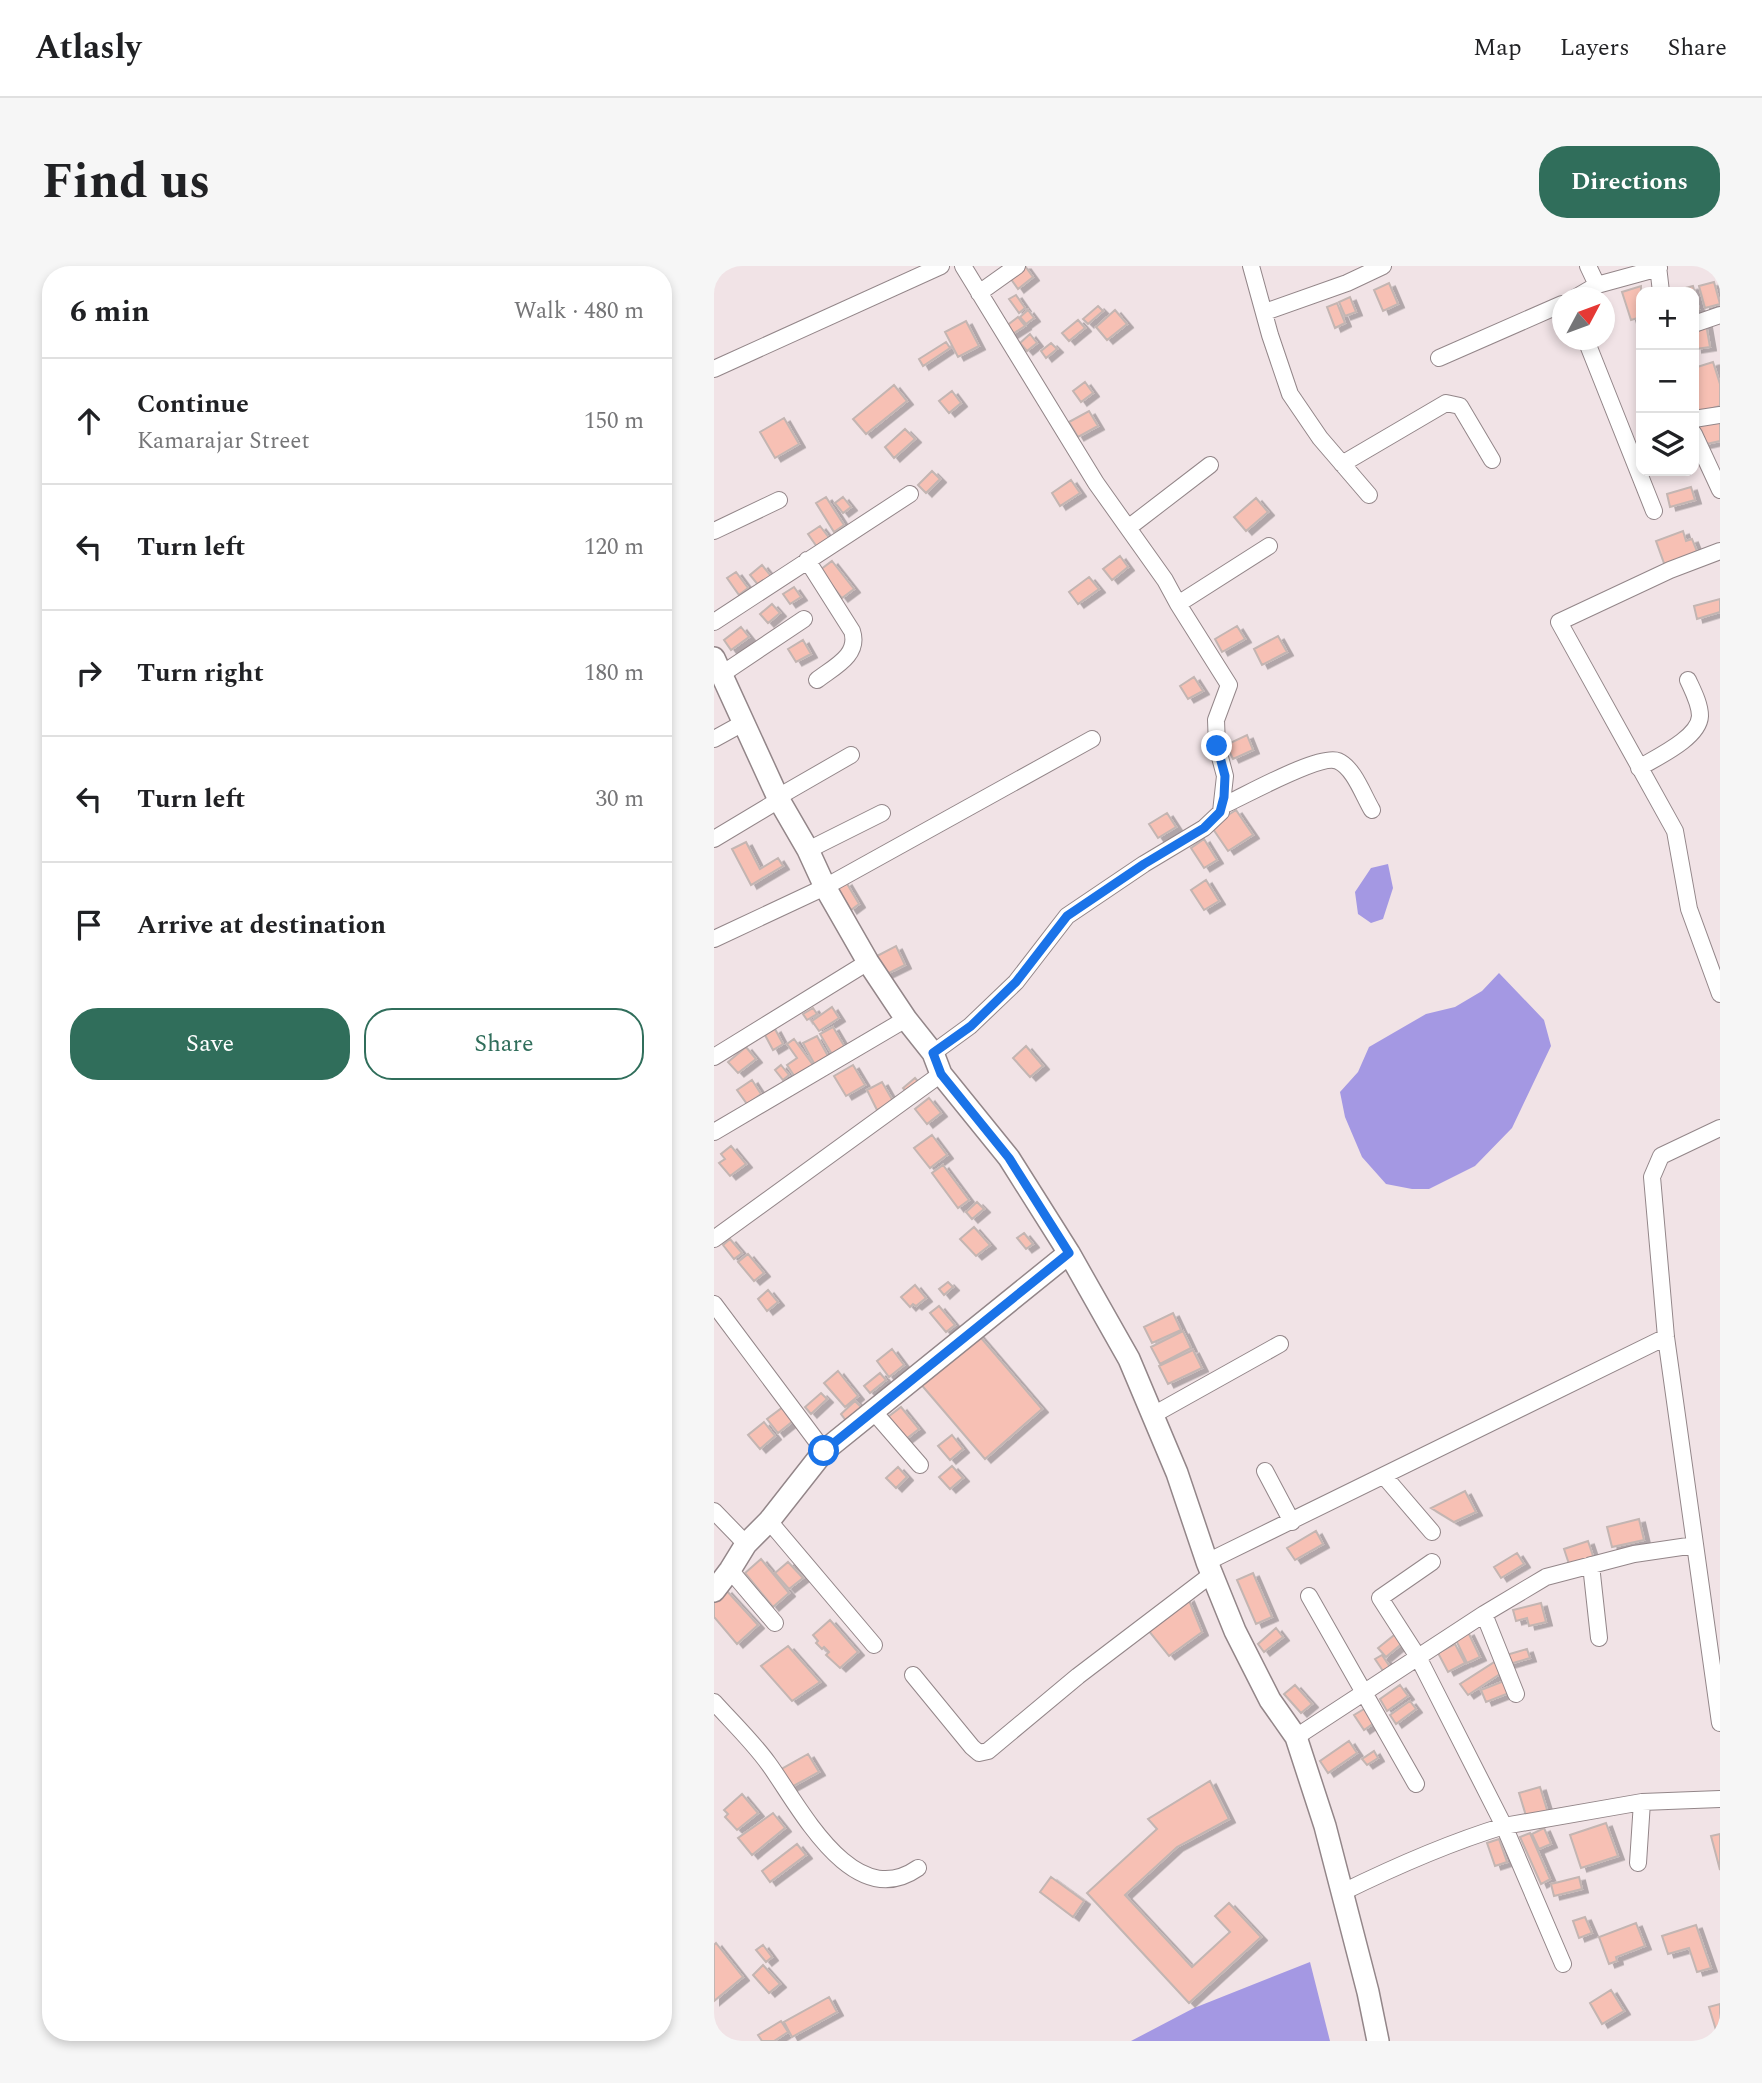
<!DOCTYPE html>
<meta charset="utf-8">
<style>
:root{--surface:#fff;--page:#f6f6f6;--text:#202124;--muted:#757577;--line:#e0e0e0;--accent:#306e5b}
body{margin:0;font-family:Spectral,serif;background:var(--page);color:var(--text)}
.controls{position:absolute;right:21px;top:21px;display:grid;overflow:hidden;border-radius:14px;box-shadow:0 4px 10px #0003}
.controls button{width:63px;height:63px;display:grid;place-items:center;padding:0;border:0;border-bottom:2px solid var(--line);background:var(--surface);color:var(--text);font:35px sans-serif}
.compass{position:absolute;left:838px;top:21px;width:63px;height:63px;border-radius:50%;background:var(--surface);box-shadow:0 4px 10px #0003;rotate:49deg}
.stop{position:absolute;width:21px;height:21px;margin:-16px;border:5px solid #1a73e8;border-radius:50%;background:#fff}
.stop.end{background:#1a73e8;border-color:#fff;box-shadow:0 2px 7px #0008}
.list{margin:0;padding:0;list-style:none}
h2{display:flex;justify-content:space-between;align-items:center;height:91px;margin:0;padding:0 28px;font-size:30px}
h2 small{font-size:23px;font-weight:400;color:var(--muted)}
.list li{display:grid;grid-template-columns:46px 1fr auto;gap:21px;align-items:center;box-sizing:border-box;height:126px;padding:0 28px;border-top:2px solid var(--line)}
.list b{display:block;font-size:26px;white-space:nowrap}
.list p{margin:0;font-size:23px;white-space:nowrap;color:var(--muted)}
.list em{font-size:23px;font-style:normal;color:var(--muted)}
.actions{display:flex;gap:14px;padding:21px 28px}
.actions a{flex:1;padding:16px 0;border:2px solid var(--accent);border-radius:28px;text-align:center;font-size:24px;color:var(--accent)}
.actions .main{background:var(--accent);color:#fff}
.icon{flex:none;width:38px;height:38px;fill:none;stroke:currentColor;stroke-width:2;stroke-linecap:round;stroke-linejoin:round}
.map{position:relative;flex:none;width:1006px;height:1775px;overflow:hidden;border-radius:28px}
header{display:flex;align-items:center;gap:42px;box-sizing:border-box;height:98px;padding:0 35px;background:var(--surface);border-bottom:2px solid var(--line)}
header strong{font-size:33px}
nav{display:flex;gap:38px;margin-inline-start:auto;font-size:24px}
.intro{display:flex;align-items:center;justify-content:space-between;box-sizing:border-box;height:168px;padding:0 42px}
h1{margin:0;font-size:49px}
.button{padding:18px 32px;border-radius:28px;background:var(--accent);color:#fff;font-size:24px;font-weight:700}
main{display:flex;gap:42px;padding:0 42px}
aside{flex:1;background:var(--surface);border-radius:28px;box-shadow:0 4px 10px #0003}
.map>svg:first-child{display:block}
</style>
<header>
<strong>Atlasly</strong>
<nav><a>Map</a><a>Layers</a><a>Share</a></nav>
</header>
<div class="intro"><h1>Find us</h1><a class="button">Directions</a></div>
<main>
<aside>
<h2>6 min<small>Walk · 480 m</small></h2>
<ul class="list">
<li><svg class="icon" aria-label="ahead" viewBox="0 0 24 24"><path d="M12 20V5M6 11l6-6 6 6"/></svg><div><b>Continue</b><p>Kamarajar Street</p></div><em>150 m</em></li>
<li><svg class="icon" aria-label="left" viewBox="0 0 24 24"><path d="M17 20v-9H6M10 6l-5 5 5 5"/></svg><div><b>Turn left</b></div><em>120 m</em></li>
<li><svg class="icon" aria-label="right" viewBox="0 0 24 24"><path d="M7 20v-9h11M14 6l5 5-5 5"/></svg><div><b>Turn right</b></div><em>180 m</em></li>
<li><svg class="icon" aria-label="left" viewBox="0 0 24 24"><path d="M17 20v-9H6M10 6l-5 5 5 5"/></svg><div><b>Turn left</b></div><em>30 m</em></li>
<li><svg class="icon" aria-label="arrive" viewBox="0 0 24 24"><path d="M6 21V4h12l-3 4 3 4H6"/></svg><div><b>Arrive at destination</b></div></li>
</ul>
<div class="actions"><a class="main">Save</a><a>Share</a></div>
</aside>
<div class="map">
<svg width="1006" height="1775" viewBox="0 0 1006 1775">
<defs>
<filter id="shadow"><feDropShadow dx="6" dy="3.5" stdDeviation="0" flood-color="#0004"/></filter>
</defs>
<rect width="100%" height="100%" fill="#f1e3e6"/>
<path fill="#a498e3" d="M674,598L679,622L669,653L657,657L644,648L641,626L657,602Z
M785,707L830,754L837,780L798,862L761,900L715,923H698L672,918L648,891L631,851L626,826L644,806L655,781L712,748L741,741L768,725Z
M596,1696L616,1775H417L480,1742Z"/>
<path fill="#f7c0b4" stroke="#c3b5b2" stroke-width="2" filter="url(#shadow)" d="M307,0H311L319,11L304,23L294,9Z
M1000,16L1006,38L991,42L985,20Z
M675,17L684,38L669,45L660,24Z
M927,20V51L917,54L908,26Z
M979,20L985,43L980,44V26H965L964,24Z
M302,29L311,42L305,47L295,33Z
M636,31L642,46L631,50L625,36Z
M623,37L631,57L621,62L613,41Z
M384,40L389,45L374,58L369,53Z
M314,44L320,52L312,58L306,51Z
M401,44L413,58L393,74L382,61Z
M304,51L311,60L297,69L291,61Z
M364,54L371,62L355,75L348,67Z
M252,55L265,80L244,91L231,66Z
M992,58L996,81L982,83L980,60Z
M316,68L323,77L313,85L306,77Z
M232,76L236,82L209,100L205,93Z
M337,77L343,83L332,92L327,85Z
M999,96L1006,118V140L982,147L980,102Z
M371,116L379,127L367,136L359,125Z
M180,119L193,135L152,168L139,153Z
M238,125L247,137L235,147L225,135Z
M375,145L384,160L364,171L355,156Z
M70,152L85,178L61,192L46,166Z
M1006,155V175L988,179L983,159Z
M191,163L201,173L180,192L171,181Z
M218,205L226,213L212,227L204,219Z
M357,214L366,227L346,240L338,227Z
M977,221L981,234L956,241L953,228Z
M112,231L130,259L120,266L102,237Z
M129,231L137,241L129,247L121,237Z
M542,232L554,246L532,265L520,251Z
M106,260L116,273L103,281L94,268Z
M969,265L972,275L978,273L984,288L951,300L942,275Z
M406,290L414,301L398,314L389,303Z
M118,295L140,323L128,332L106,304Z
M48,299L57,310L45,320L36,309Z
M22,306L34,322L25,329L13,312Z
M375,311L385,323L364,338L355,326Z
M80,321L87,331L76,338L69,328Z
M1006,333V346L983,353L980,340Z
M58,338L66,347L54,357L46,348Z
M523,360L531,373L508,386L501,373Z
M27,361L35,371L17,384L10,374Z
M564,370L573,386L548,399L540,383Z
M89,374L97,388L82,396L74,383Z
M480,411L489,425L474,433L466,420Z
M533,469L539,484L519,493L512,479Z
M522,544L539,569L514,585L497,560Z
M453,547L462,561L444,572L435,558Z
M490,573L503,594L490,602L477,582Z
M32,576L46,603L64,592L69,600L37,619L18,583Z
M492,614L505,635L490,644L477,624Z
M132,616L145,638L137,644L123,622Z
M182,680L191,699L173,708L163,690Z
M118,741L125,752L105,765L98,755Z
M99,742L103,748L93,754L89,748Z
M119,761L132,783L119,790L106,768Z
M61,763L69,778L59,784L51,769Z
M103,770L115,792L101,799L89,777Z
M80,773L99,799L81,811L73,799L83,792L73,778Z
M312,780L329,800L316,811L299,792Z
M32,781L42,793L24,807L14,796Z
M67,799L75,809L69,814L61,804Z
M139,799L151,819L132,830L120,810Z
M201,812L207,819L195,829L189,822Z
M38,814L47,828L33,838L23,824Z
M168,816L179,835L163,844L153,824Z
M215,832L227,847L213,858L201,843Z
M218,869L233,889L216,902L200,882Z
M17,880L32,898L16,910L5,897L11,893L7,888Z
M229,899L255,934L244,942L218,907Z
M263,936L270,943L258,953L252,946Z
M260,961L276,979L262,990L246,973Z
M310,967L319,978L312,983L303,972Z
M16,973L28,987L20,993L9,979Z
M34,988L50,1007L40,1015L24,996Z
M234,1016L239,1021L230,1029L225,1023Z
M201,1019L212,1032L202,1040L199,1038L196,1041L187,1031Z
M54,1024L64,1036L53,1045L44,1033Z
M225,1040L241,1059L232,1066L216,1047Z
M459,1047L467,1064L438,1077L430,1061Z
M469,1065L477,1082L446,1098L437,1081Z
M262,1066L328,1143L271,1193L205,1116Z
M178,1083L190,1099L175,1111L163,1095Z
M479,1084L488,1102L454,1118L445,1100Z
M124,1105L144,1130L131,1141L110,1117Z
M166,1107L172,1114L156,1127L150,1120Z
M107,1127L113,1133L97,1148L91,1141Z
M141,1135L148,1142L133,1156L127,1148Z
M69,1141L79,1155L64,1167L53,1153Z
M187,1141L205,1163L192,1173L174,1151Z
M50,1156L61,1170L46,1183L34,1169Z
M238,1169L249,1183L236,1194L224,1180Z
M238,1200L249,1212L236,1223L225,1211Z
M184,1201L193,1211L182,1222L172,1212Z
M751,1225L762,1246L740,1256L717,1242Z
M925,1253L930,1274L898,1281L893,1261Z
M602,1265L609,1278L581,1294L573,1282Z
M874,1275L880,1293L856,1301L850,1283Z
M803,1287L810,1298L787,1312L780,1301Z
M47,1293L75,1327L59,1341L31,1307Z
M74,1296L89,1312L75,1323L61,1307Z
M539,1307L558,1351L542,1358L523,1314Z
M12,1324L44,1359L23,1378L0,1351V1335Z
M474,1332L488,1366L455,1390L434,1364Z
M827,1337L832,1356L815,1360L813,1352L802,1355L799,1344Z
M116,1354L144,1386L126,1402L112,1389L115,1386L110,1381L108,1383L102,1377L104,1375L99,1369Z
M562,1362L569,1371L550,1386L544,1378Z
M684,1366L691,1375L672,1391L664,1382Z
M754,1366L766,1391L753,1397L741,1372Z
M741,1378L751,1397L734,1406L724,1387Z
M74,1380L106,1416L78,1435L47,1400Z
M813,1383L816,1392L792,1399L789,1390Z
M668,1389L676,1401L669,1405L661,1393Z
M782,1395L789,1406L754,1429L746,1418Z
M790,1415L795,1427L772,1436L767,1424Z
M581,1419L598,1438L587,1447L570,1428Z
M686,1419L694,1430L673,1445L666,1433Z
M696,1435L702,1443L682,1458L676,1449Z
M650,1443L660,1457L650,1464L640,1449Z
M635,1475L643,1487L614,1507L606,1495Z
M660,1485L664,1492L653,1499L648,1493Z
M94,1488L105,1506L74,1523L64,1505Z
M496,1515L515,1553L463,1581L411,1629L478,1701L516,1666L501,1650L515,1637L547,1671L475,1737L373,1627L443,1563L434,1553Z
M826,1521L834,1547L813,1553L805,1527Z
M28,1528L44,1547L23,1564L11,1551L14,1548L10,1544Z
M59,1547L71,1562L38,1589L24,1572Z
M892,1557L904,1590L867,1602L856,1569Z
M830,1562L837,1578L825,1583L818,1568Z
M816,1567L836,1613L827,1618L806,1571Z
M1006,1568V1604L997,1570Z
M785,1573L793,1596L781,1600L773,1577Z
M83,1578L92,1589L56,1616L48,1605Z
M337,1611L370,1635L359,1651L326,1626Z
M865,1611L868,1623L840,1630L837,1618Z
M871,1651L878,1667L865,1672L859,1655Z
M922,1657L931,1680L902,1691L903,1695L895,1698L885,1671Z
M982,1659L997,1702L983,1706L975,1682L954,1688L948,1670Z
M2,1677L29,1711L0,1735V1679Z
M49,1679L58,1691L52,1696L42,1684Z
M49,1699L66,1718L55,1727L39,1709Z
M897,1724L910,1745L888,1758L876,1737Z
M115,1731L123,1746L78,1771L70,1756Z
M1006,1738V1773L1005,1774L995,1741Z
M67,1755L74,1766L60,1775H48L44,1769Z"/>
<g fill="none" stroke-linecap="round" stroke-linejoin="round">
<defs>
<path id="minor" d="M537,0L556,69L576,128L606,172L655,229
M874,0L883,19
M944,0L947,26
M265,27L303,0
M861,32L883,19L945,2
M551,46L633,17L669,0
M980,58L1006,49
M872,74L940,245
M725,92L848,38
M0,103L227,0
M980,153L1006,149
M980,168L1006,224
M628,198L732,137L746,140L778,194
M414,262L496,199
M0,265L65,234
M1006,285L956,304L845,356L961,565L975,643L1006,728
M93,294L138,365C146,389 120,401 103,414
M464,338L555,280
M0,356L196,228
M8,408L90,353
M0,473L31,456
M925,502C943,491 985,472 986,450C986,438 979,425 974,414
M64,531L137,489
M508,540C529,531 606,487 624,495C640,502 649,529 658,544
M0,573L65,534
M94,584L168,547
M0,673L111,621L378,473
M219,787L256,760L302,716L353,650L430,598L490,562L507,546L511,510L503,480L502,454L515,419L464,338L451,314L382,217L249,0
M0,791L154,696
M1006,862L947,890L938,911L952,1071L1006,1457
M0,866L192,753
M0,973L227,808
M0,1038L110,1185
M160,1146L206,1199
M439,1149L566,1078
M551,1205L578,1256
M670,1210L718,1266
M0,1245L32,1278
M55,1255L160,1379
M493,1296L952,1071
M718,1296L666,1332L704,1391L790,1560L928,1536
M877,1299L885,1372
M16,1304L61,1357
M595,1330L702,1518
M770,1348L802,1428
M199,1409L258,1481L265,1487L274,1485L364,1410L498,1308
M0,1436C18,1456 38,1475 54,1497C85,1539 138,1648 204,1602
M582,1471L770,1348L832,1311L920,1288L981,1279
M924,1597L928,1536L1006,1533
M627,1627C680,1601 734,1577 790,1560L849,1698"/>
<path id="tertiary" d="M0,392L65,534L94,584L111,621L154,696L192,753L219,787L227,808L295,892L355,987L415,1093L463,1207L493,1296L521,1365L556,1434L582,1471L611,1560L654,1726L664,1775
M0,1325L16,1304L32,1278L55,1255L110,1185L355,987"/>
</defs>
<use href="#minor" stroke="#938689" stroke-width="18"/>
<use href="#tertiary" stroke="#938689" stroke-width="24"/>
<use href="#minor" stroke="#fff" stroke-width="16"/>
<use href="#tertiary" stroke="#fff" stroke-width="21"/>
</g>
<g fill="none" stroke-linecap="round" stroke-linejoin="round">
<path stroke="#1a73e8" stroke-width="9" d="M110,1185L355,987L295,892L227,808L219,787L257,760L302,716L353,650L430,598L490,562L506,546L510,531L511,510L503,480"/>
</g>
</svg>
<div class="controls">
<button>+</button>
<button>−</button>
<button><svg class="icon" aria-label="layers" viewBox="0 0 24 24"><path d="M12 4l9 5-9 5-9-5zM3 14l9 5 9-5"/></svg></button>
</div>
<svg class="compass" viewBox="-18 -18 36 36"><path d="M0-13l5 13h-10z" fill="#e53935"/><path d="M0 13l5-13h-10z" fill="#757577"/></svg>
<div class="stop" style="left:110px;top:1185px"></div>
<div class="stop end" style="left:503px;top:480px"></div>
</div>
</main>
